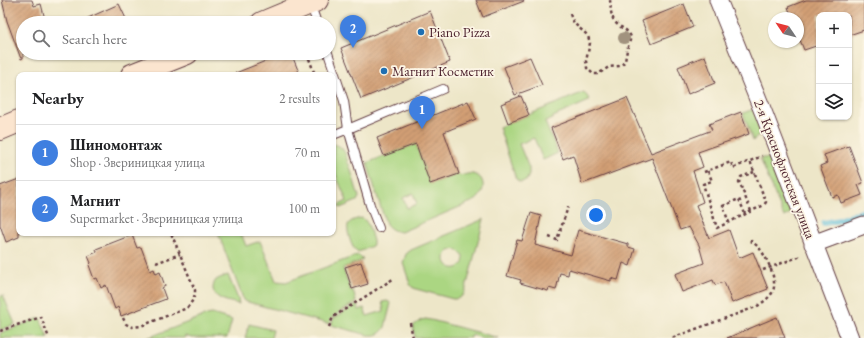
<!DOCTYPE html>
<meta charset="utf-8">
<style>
:root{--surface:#fff;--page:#f2f2f2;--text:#202124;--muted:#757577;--line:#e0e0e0;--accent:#0f766e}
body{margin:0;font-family:"EB Garamond",serif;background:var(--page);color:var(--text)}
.controls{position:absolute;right:12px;top:12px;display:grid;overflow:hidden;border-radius:8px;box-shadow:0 1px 3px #0004}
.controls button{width:36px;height:36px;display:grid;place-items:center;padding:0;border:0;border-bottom:1px solid var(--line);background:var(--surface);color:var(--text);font:20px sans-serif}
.compass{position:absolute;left:768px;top:12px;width:36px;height:36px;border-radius:50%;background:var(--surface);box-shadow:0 1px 3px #0004;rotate:305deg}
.you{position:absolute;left:596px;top:215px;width:14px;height:14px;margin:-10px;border:3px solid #fff;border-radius:50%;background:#1a73e8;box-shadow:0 0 0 6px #1a73e833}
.badge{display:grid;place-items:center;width:26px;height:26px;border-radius:50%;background:var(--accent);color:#fff;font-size:13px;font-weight:700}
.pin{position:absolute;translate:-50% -33px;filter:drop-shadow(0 1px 2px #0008)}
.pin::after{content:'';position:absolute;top:21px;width:14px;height:12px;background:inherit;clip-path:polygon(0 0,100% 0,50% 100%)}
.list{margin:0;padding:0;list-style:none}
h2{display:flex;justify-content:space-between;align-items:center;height:52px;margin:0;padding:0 16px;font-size:17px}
h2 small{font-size:13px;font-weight:400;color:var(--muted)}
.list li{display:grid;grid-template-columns:26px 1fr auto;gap:12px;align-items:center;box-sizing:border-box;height:56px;padding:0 16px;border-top:1px solid var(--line)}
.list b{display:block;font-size:15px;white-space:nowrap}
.list p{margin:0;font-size:13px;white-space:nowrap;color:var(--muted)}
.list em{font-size:13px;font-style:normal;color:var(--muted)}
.icon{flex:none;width:22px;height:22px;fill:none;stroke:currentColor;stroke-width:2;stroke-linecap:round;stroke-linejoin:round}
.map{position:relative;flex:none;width:864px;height:338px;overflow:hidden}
.search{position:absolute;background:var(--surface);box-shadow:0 1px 3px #0004;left:16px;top:16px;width:320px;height:44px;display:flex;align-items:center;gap:10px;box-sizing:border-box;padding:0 14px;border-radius:22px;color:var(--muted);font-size:15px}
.panel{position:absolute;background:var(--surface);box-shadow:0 1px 3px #0004;left:16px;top:72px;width:320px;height:164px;border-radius:8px}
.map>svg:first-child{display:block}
</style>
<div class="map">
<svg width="864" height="338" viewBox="0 0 864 338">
<defs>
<pattern id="building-hatch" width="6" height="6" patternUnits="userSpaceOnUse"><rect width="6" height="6" fill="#d29f75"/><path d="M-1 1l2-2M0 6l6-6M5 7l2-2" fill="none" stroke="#ac8160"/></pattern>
</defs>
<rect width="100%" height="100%" fill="#fcf5e5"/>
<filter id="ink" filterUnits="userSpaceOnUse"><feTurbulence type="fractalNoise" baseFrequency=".025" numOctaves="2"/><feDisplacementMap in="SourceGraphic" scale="8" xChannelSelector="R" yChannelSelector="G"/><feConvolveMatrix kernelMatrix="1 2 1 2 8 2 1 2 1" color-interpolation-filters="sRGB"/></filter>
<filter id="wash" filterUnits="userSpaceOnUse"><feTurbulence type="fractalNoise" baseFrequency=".012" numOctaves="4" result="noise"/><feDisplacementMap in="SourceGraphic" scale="16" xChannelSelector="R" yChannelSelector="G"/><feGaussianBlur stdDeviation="0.9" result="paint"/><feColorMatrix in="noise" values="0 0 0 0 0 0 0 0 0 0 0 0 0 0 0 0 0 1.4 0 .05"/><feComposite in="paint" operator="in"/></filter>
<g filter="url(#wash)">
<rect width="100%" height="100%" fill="#ede6c8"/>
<path fill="#abd682" stroke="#7a7a56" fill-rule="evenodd" d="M584,92L589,99V101L553,117V119L545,122L558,153L543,160L534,138L519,144L529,168V175L526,181L520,182L516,179L514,173L499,127Z
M754,109L764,131L754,139V140L753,141L743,113Z
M333,144C344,146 345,153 348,162H347L349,164L359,197L357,201L340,208L339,205L347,201L333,168Z
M416,144L430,184L459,174L460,176C464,175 468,173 473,174C487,177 485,193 476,200L401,232C394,231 390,229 386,224L367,163L384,156ZM413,193L417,204L407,208L403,198Z
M760,158H775L794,211L784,217Z
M362,218C370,223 370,232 373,241V244L372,246C368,247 361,253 357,251C352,250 346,230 348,225C350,220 357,219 362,218Z
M484,219L466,288C464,295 461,299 453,299L416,289L412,287L410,284L403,263L406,254L411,250ZM454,249C473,256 460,273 450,267C444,264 443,255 449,251C449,251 453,250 454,249Z
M218,233H241L246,246L260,241L276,281L286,282L358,255L361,257L363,260L343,268L351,291L353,290L356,302L332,317L329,324L244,301Z
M228,275L238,299L239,304C231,302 214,300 213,289C213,286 214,282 216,280C219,278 225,276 228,275Z
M3,295L15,324L0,330V297Z
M387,301L391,303L385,327C381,334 376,336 368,335L331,325L334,318L357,304L359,310L364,308L367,316L384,311L382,302Z
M212,314L232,320L227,338H192L185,336L184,338H147L207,315Z
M40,318L48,338H0V333Z
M426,319L435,321L499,338H483L472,335L471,338H415L413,326L421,320Z
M249,324L273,330L271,338H245Z"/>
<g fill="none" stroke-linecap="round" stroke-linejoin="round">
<path stroke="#59bbd8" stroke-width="6" d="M824,223L839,220L864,211"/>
</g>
<g id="blocks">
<path fill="url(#building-hatch)" d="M2,0H32L34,6L41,4L46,23H23V58L21,59L7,21Z
M476,0H524V1L483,17Z
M806,0H864V30L849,35V15H819V45L804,50L798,35V18H792L788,7Z
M119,4L128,23H77Z
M684,4L693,27L651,44L642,21Z
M430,11L450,62L361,99L341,48Z
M286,53H291L300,75H233V74Z
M705,56L715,83L688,94L678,67Z
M530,57L542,85L515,95L504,67Z
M521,96L529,115L508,123L501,104Z
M627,98L651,153L712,130L709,124L741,112L749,134L698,152L703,167L693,171L703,202L696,205L709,238L729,230L739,258L753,252L768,289L732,303L724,282L715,285L713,280L682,292L675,274L704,263L699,245L689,227L680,230L652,158L582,184L573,155L563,159L551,128Z
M468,101L476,119L444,132L459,174L430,184L416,144L384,156L377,138Z
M849,146L863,183L858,185L862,195L841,203L838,195L832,197L820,166L827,163L824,155Z
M19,179V237L6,242L0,225V186Z
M531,213L541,216L535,245L571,255L578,230L628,244V247L635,249L630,266L623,263L618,280L611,278V281L569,269L568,275L560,273L556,290L549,288L548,291L520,283L521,280L507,276L517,240L522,241Z
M132,235L137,248L141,247L150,271L154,269L156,274L160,272L165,286L162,288L166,299L121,316L118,307L115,309L106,285L101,288L97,278L94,279L89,265L91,263L88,256L97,252L96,249Z
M361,262L368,284L352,289L345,267Z
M777,317L785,338H727Z"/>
</g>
</g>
<g filter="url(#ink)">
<use href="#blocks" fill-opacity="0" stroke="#623d43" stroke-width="1"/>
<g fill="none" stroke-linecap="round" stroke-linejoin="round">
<defs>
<path id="lane" d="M310,3L317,23
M328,53L344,101L348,129L370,205L379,228
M333,135L348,129L443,89"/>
<path id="street" d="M718,0L764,114L850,338
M813,244L864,225"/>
<path id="secondary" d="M262,23L317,0
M132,75L187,53
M0,129L19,121"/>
</defs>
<use href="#lane" stroke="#623d43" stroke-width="10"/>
<use href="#street" stroke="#623d43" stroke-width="19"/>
<use href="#secondary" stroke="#623d43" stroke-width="24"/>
<path stroke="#623d43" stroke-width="2.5" stroke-dasharray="3 3" stroke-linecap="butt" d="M570,14C574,27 580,27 588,36L590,43L586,61L587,68L593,74H598L609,67L621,66L625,61L627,50L631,37C627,28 621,29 615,22C610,15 611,8 610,0
M307,53L315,75
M708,171L712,181L703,184L717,228L764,205L766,202L750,161
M704,172L731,162L733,168L762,156
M751,211L739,182L741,177L754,172
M729,223L723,206L739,199L745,214
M549,237L557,240L568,207
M156,263L180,254
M763,270L801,256
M123,318L126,324L132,327L141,326L187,308L193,300L195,294V290L171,233
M410,323L413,338
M329,327L333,317L393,279
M0,331L17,325L41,317L49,338
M673,338L674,337L756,307C762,303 768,299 772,293C779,282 767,258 760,249C757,245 752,242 748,239"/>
<use href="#lane" stroke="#fff" stroke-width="8"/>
<use href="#street" stroke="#fff" stroke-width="17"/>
<use href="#secondary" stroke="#fbe5cf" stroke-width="22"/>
</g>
<circle fill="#a1927e" cx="624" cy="38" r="6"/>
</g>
<g fill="#1f6fb2" stroke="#fcf5e5" stroke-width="1.5">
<circle cx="421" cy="32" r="4"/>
<circle cx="384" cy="71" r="4"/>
</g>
<g text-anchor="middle" stroke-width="3.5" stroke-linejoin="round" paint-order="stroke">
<g font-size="14" fill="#4a1f2b" stroke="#fcf5e5" text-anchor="start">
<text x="429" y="37">Piano Pizza</text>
<text x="392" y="76">Магнит Косметик</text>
</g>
<g font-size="14" fill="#4a1f2b" stroke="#fcf5e5">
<text transform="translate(785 169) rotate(69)" y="5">2-я Краснофлотская улица</text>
</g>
</g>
</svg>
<div class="controls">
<button>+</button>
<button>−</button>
<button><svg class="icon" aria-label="layers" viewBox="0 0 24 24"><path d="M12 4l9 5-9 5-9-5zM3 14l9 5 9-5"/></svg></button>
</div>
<svg class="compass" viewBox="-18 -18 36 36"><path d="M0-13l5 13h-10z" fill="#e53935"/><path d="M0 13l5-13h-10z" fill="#757577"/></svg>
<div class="you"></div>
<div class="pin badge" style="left:422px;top:129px;background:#3f7fe0">1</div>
<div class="pin badge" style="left:353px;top:48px;background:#3f7fe0">2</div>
<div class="search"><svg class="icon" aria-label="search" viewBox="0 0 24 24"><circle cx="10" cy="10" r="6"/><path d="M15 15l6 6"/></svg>Search here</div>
<section class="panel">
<h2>Nearby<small>2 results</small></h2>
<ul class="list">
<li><span class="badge" style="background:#3f7fe0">1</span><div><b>Шиномонтаж</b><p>Shop · Звериницкая улица</p></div><em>70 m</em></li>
<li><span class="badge" style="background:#3f7fe0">2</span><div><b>Магнит</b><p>Supermarket · Звериницкая улица</p></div><em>100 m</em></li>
</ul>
</section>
</div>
